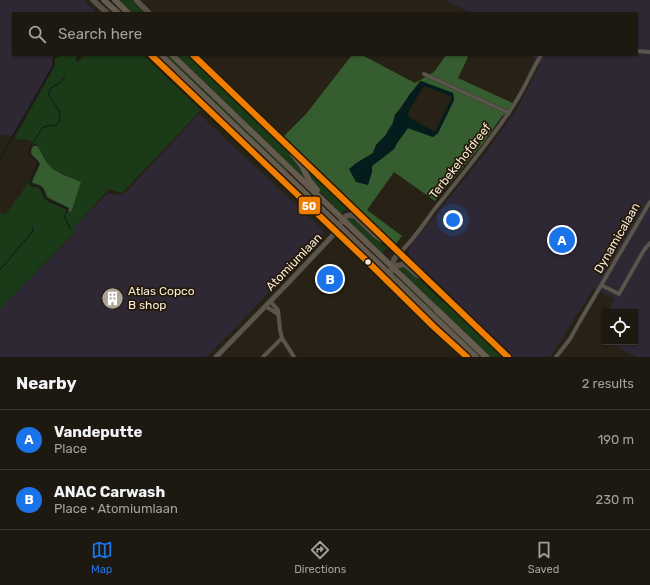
<!DOCTYPE html>
<meta charset="utf-8">
<style>
:root{--surface:#1e1910;--page:#262219;--text:#f1f3f6;--muted:#a1a09f;--line:#3c3830;--accent:#1a73e8}
body{margin:0;font-family:Rubik,sans-serif;background:var(--page);color:var(--text)}
.controls{position:absolute;right:12px;bottom:12px;display:grid;overflow:hidden;border-radius:0px;box-shadow:0 1px 3px #0004}
.controls button{width:36px;height:36px;display:grid;place-items:center;padding:0;border:0;border-bottom:1px solid var(--line);background:var(--surface);color:var(--text);font:20px sans-serif}
.you{position:absolute;left:453px;top:220px;width:14px;height:14px;margin:-10px;border:3px solid #fff;border-radius:50%;background:#1a73e8;box-shadow:0 0 0 6px #1a73e833}
.badge{display:grid;place-items:center;width:26px;height:26px;border-radius:50%;background:var(--accent);color:#fff;font-size:13px;font-weight:700}
.pin{position:absolute;translate:-50% -50%;border:2px solid #fff;box-shadow:0 1px 4px #0006}
.list{margin:0;padding:0;list-style:none}
h2{display:flex;justify-content:space-between;align-items:center;height:52px;margin:0;padding:0 16px;font-size:17px}
h2 small{font-size:13px;font-weight:400;color:var(--muted)}
.list li{display:grid;grid-template-columns:26px 1fr auto;gap:12px;align-items:center;box-sizing:border-box;height:60px;padding:0 16px;border-top:1px solid var(--line)}
.list b{display:block;font-size:15px;white-space:nowrap}
.list p{margin:0;font-size:13px;white-space:nowrap;color:var(--muted)}
.list em{font-size:13px;font-style:normal;color:var(--muted)}
.icon{flex:none;width:22px;height:22px;fill:none;stroke:currentColor;stroke-width:2;stroke-linecap:round;stroke-linejoin:round}
.map{position:relative;flex:none;width:650px;height:357px;overflow:hidden}
.search{position:absolute;background:var(--surface);box-shadow:0 1px 3px #0004;left:12px;right:12px;top:12px;height:44px;display:flex;align-items:center;gap:10px;box-sizing:border-box;padding:0 14px;border-radius:0px;color:var(--muted);font-size:15px}
.sheet{height:172px;background:var(--surface)}
nav{display:flex;justify-content:space-around;align-items:center;box-sizing:border-box;height:56px;border-top:1px solid var(--line);background:var(--surface);font-size:11px;color:var(--muted)}
nav a{display:grid;justify-items:center;gap:2px}
nav .on{color:var(--accent)}
.map>svg:first-child{display:block}
</style>
<div class="map">
<svg width="650" height="357" viewBox="0 0 650 357">
<rect width="100%" height="100%" fill="#282116"/>
<path fill="#2d2834" d="M0,0H84L97,13H13V55H54L52,58V66L12,136L0,135Z
M445,0H650V357H637L607,342H635V312H609L614,299L594,288L550,357H512L411,258L408,253L410,246L490,147L518,107L540,65L531,55H637V13H471Z
M199,114L325,232L239,324L206,357H0V309L75,233L73,228L108,193L119,196L126,192Z"/>
<path fill="#1b3a17" d="M118,0H131L144,13H132Z
M61,55H78L75,60L78,62L85,55H143L201,110L122,193L109,189L73,228L75,232L0,309V213L5,215L29,182C30,190 33,186 38,188C42,190 42,196 45,199C50,204 59,206 65,209L66,213L68,211L70,212L72,210L81,183C71,177 59,174 50,166C42,159 41,145 31,141C27,139 20,140 15,139L16,136L55,66V59Z
M156,55H158L334,224L333,225Z
M165,55H168L288,170L286,172Z
M176,55H188L293,156L308,179L306,182L305,179Z
M302,162L318,177L322,184L347,208L341,214L336,209L331,203L313,184Z
M350,218H353L356,220L382,245L387,247L382,254L346,219Z
M399,267H404L407,268L442,301L447,304L502,357H490L398,269Z
M399,278L401,279L483,357H479L399,280L398,279Z"/>
<path fill="#365d30" fill-rule="evenodd" d="M352,55H362L415,83L434,72L446,55H464L468,57L458,78L513,103L509,113L502,116L484,142L435,201L394,172L367,210L402,236L396,244L284,136L306,114ZM420,81L453,93L454,100L438,133L433,137L408,128L397,143L394,149L372,166L355,164L373,153L376,145L385,136L393,123L395,115Z
M33,146H37C41,151 43,157 47,163C55,173 69,177 81,182L72,210L70,212L68,211L69,208L47,197C46,193 44,188 41,186C38,184 35,184 32,182L40,164C38,159 33,158 31,152Z"/>
<path fill="#041c1c" fill-rule="evenodd" d="M421,81L453,93L454,100L438,133L433,137L408,128L397,143L394,149L372,166V172L368,185L356,182L349,169L355,164L373,153L376,145L385,136L393,123L395,115L402,107L409,95ZM424,86L451,96V99L435,132L412,119L408,115L409,110Z"/>
<g fill="none" stroke-linecap="round" stroke-linejoin="round">
<path stroke="#041c1c" stroke-width="1" d="M77,60L81,55
M34,141C43,128 39,126 57,125L60,120C60,115 59,111 57,107C53,101 44,95 52,87C54,86 56,85 58,84C61,82 63,79 65,77
M32,144C26,153 30,157 38,162V164L30,182L31,185L39,186L42,190L45,198L50,201L67,208L68,210L64,216L71,230
M0,159L51,70L54,66L53,59L58,55
M0,270L32,232L33,229L32,227"/>
<defs>
<path id="minor" d="M637,51L650,52
M424,74L509,113
M399,253C410,245 425,222 434,210C461,176 489,143 513,106C524,90 531,72 541,55
M601,285L619,294L644,250L650,243
M270,301L278,310L280,330L282,338L294,357
M265,306L278,314
M263,357L282,338
M556,357L570,339L580,321L650,202"/>
<path id="tertiary" d="M216,357L289,282L336,232"/>
<path id="secondary" d="M93,0L107,13
M136,0L149,13
M151,55L369,263L434,327L467,357
M193,55L508,357
M338,229L343,219L346,216L351,215L356,217L377,237L383,240
M392,267L404,264L408,267L417,275L424,277
M390,275L394,259L399,253"/>
<path id="trunk" d="M104,0L118,13
M115,0L128,13
M161,55L476,357
M172,55L437,310
M290,148L292,153L302,166L309,180L317,190
M422,308C425,315 431,321 434,327"/>
<path id="motorway" d="M437,310L486,357"/>
</defs>
<use href="#minor" stroke="#423c34" stroke-width="4.5"/>
<use href="#tertiary" stroke="#423c34" stroke-width="5.5"/>
<use href="#secondary" stroke="#423c34" stroke-width="6"/>
<use href="#trunk" stroke="#423c34" stroke-width="6"/>
<use href="#motorway" stroke="#423c34" stroke-width="7"/>
<use href="#minor" stroke="#5a554d" stroke-width="3.5"/>
<use href="#tertiary" stroke="#5a554d" stroke-width="4.5"/>
<use href="#secondary" stroke="#595148" stroke-width="5"/>
<use href="#trunk" stroke="#645a4e" stroke-width="5.5"/>
<use href="#motorway" stroke="#695c50" stroke-width="6"/>
<defs>
<path id="bus-1" d="M151,55L369,263L434,327L467,357
M193,55L508,357"/>
</defs>
<use href="#bus-1" stroke="#251906" stroke-width="9"/>
<use href="#bus-1" stroke="#ef7d00" stroke-width="6"/>
</g>
<defs>
<symbol id="building-disc" viewBox="-11 -11 22 22"><circle r="9.5" fill="#ada499" stroke="#251906"/><path d="M-4-6H4V6H1V3H-1V6H-4ZM-2.5-4.3h1.7v1.8h-1.7ZM.8-4.3h1.7v1.8H.8ZM-2.5-1h1.7V.8h-1.7ZM.8-1h1.7V.8H.8Z" fill="#fff"/></symbol>
</defs>
<g fill-rule="evenodd">
<use href="#building-disc" x="100" y="286" width="25" height="25"/>
</g>
<circle fill="#f4ebdf" stroke="#251906" stroke-width="1.5" cx="368" cy="262" r="3.5"/>
<g text-anchor="middle" stroke-width="3.5" stroke-linejoin="round" paint-order="stroke">
<g font-size="12" fill="#f4ebdf" stroke="#251906">
<text transform="translate(460 161) rotate(-52)" y="4">Terbekehofdreef</text>
<text transform="translate(617 238) rotate(-60)" y="4">Dynamicalaan</text>
<text transform="translate(294 262) rotate(-46)" y="4">Atomiumlaan</text>
</g>
<g font-size="12" fill="#f4ebdf" stroke="#251906" text-anchor="start">
<text x="128" y="295">Atlas Copco<tspan x="128" dy="14">B shop</tspan></text>
</g>
</g>
<rect stroke="#251906" stroke-width="1.5" x="298" y="196" width="23" height="19" rx="4" fill="#ef7d00"/>
<g font-size="11" text-anchor="middle" font-weight="bold" fill="#fff">
<text x="309" y="210">50</text>
</g>
</svg>
<div class="controls">
<button><svg class="icon" aria-label="locate" viewBox="0 0 24 24"><circle cx="12" cy="12" r="6"/><path d="M12 2v4M12 18v4M2 12h4M18 12h4"/></svg></button>
</div>
<div class="you"></div>
<div class="pin badge" style="left:562px;top:240px">A</div>
<div class="pin badge" style="left:330px;top:279px">B</div>
<div class="search"><svg class="icon" aria-label="search" viewBox="0 0 24 24"><circle cx="10" cy="10" r="6"/><path d="M15 15l6 6"/></svg>Search here</div>
</div>
<section class="sheet">
<h2>Nearby<small>2 results</small></h2>
<ul class="list">
<li><span class="badge">A</span><div><b>Vandeputte</b><p>Place</p></div><em>190 m</em></li>
<li><span class="badge">B</span><div><b>ANAC Carwash</b><p>Place · Atomiumlaan</p></div><em>230 m</em></li>
</ul>
</section>
<nav>
<a class="on"><svg class="icon" aria-label="map" viewBox="0 0 24 24"><path d="M3 6l6-2 6 2 6-2v14l-6 2-6-2-6 2zM9 4v14M15 6v14"/></svg>Map</a>
<a><svg class="icon" aria-label="directions" viewBox="0 0 24 24"><path d="M12 3l9 9-9 9-9-9zM9 14v-3h6M13 9l2 2-2 2"/></svg>Directions</a>
<a><svg class="icon" aria-label="saved" viewBox="0 0 24 24"><path d="M7 4h10v16l-5-4-5 4z"/></svg>Saved</a>
</nav>
